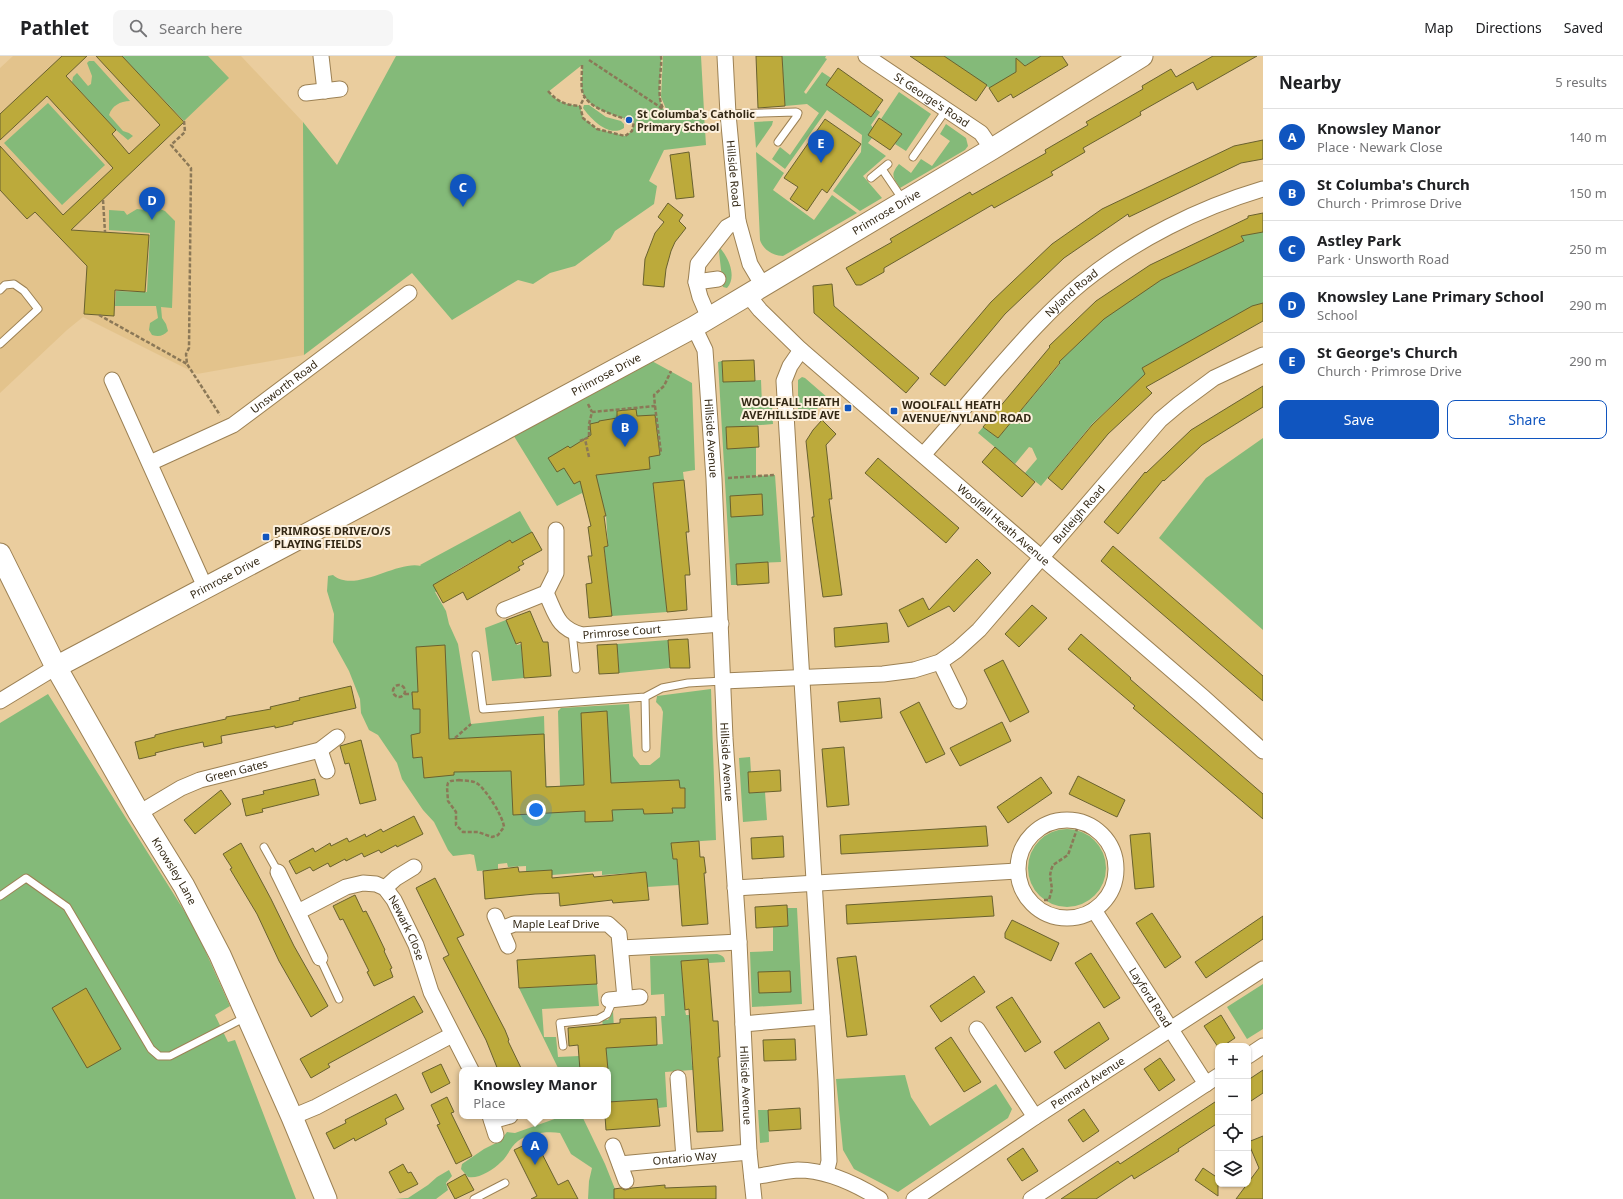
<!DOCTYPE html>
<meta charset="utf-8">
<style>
:root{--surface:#fff;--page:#f6f6f6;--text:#202124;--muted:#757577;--line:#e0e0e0;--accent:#1055bf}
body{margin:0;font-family:"Noto Sans",sans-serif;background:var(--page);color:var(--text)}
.controls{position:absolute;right:12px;bottom:12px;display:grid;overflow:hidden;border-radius:8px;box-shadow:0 1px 3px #0004}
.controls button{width:36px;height:36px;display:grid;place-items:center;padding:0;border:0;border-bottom:1px solid var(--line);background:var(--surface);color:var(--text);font:20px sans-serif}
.you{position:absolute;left:536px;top:754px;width:14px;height:14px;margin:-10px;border:3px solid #fff;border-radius:50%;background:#1a73e8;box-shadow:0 0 0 6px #1a73e833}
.badge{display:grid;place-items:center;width:26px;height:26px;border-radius:50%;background:var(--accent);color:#fff;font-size:13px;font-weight:700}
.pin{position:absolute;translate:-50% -33px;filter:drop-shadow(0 1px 2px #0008)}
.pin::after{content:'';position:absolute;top:21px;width:14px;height:12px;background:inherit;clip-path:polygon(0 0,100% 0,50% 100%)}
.popup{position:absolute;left:459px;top:1011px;width:152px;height:52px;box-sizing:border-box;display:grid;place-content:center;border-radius:8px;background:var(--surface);filter:drop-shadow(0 1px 3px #0005);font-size:13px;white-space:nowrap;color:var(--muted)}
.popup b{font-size:15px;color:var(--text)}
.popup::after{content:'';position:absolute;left:50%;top:100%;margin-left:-8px;border:8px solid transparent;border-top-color:var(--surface)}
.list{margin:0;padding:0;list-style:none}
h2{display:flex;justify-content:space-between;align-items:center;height:52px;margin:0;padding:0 16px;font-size:17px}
h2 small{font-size:13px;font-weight:400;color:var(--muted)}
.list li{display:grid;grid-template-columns:26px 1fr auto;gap:12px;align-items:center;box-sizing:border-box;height:56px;padding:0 16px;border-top:1px solid var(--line)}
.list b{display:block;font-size:15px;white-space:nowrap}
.list p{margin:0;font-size:13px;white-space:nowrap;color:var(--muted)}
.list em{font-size:13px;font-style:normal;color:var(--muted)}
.actions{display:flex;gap:8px;padding:12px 16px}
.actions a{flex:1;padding:9px 0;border:1px solid var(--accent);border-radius:8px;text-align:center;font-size:14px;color:var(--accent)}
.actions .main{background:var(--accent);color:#fff}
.icon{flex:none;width:22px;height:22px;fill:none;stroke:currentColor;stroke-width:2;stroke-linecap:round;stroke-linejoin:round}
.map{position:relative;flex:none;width:1263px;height:1143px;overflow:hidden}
header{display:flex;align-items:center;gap:24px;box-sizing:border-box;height:56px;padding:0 20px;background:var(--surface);border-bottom:1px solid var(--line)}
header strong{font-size:19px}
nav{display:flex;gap:22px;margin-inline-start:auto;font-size:14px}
.search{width:280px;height:36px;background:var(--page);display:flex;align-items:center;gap:10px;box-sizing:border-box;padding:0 14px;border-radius:8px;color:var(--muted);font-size:15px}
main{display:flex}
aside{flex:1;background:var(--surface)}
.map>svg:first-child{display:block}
</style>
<header>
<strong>Pathlet</strong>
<div class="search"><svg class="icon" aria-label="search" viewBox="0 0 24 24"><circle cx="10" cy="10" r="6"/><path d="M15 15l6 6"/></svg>Search here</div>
<nav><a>Map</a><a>Directions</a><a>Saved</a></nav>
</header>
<main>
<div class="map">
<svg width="1263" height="1143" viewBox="0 0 1263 1143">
<rect width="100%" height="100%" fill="#eacd9e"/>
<path fill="#e3c38c" d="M13,0H241L303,66L304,299L197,318L83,261L67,274L0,337V12Z"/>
<path fill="#84ba79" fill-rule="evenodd" d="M122,0H208L229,22L184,65Z
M396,0H661C663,14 651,56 673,59C683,60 694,58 704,58L706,89L664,94L649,125L657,130L654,148L615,175L610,184L575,210L550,217L533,228L518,224L452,264L412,217L304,299L303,66L337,109ZM582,9C583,17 581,27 582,34C585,53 619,60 634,66L632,75L625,80L597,73L583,62L580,50C566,49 558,46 548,36Z
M663,0H701L704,55L673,56L666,53L661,41Z
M782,0H826L825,2L827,3L804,36L806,38L822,16L831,22L826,29L847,44L860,27L862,28L850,46L871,61L876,53L880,56L871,69L873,72L868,79L872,82L868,87L886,100L863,120L882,142L860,155L833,135L861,96L862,79L827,54L785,113L772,103L780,91L790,99L819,57L807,48L785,50Z
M944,0H1043L1024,10L1020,6L1016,8V16L991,33Z
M89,5H94L130,45C120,45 112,50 109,59L123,75L129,77L133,80L128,84L116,74L72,26L73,21L77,17L88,30L91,28L92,20L87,7Z
M899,36L931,58L906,95L895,88L901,78L881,63Z
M48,47L105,109L62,149L4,87Z
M584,49H589L606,61L621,65L624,68V72C609,82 591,63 583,52Z
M773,65L772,69L756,92L754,66Z
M946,68L966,82L968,90L965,94L900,132C893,121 890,119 899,108L911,117L921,103L932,110L950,85L940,78Z
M756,96L784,117L773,134L814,164L832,139L857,157L783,200C774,200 763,194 760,184Z
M137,153L145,154L150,158L160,153L165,155L175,165L172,252L161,251L162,262L166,268L168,275C163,280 159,281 152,279L149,274L150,267L158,262L156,250H115L116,235L147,236L150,177L109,174V154L124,155L127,159Z
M1263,175V247L1256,249L1142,312L1146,319L1140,323L1092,368L1041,430L1025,417L1037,403L1032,392L1029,391L1015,408L978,377L983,371L998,382L1060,308L1053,301L1062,303L1109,258L1165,221L1243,185L1241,180Z
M720,192C729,202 737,221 727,232L723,231L719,196Z
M650,304L692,327L695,414L683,416L684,424L653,427L667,556L612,560L604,491L608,490L606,459L600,438L584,442L582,437L557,450L512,377Z
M722,305L723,326L761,324L762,349L772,348L773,368L726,372L727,392L756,391V420L775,419L781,506L737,508V529H731L718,306Z
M802,321L805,322L828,342L807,363L798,354V324Z
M1263,382V574L1159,482L1206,422Z
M520,455L532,476L513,488L510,484L452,517L438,535L435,536L446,555L449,568L458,588L471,668L544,660L546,730H560L558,655L561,652L629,648L633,700L640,709H650L660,701L663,656L661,651L656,646L657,640L711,633L716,784L672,787L673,803H677L679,829L647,831L645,816L602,819V815L552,819L526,816V810L508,811L507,807L498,808V814L477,815L474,799L470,798L453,800L448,794L434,766L423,754L402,723L397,707L378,679L369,674L361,657L360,643L349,615L333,586L334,558L327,535L328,520L333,519C355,538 397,504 421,510L420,509Z
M506,564L516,588L517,589L521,588L524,622L492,625L485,572Z
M668,584L670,612L619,617L617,588Z
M48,638L195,872L230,950L215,959L228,986L235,984L296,1143H0V667Z
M750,701L751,716H748L749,737L765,736L767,764L743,766L739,702Z
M1028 812a39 39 0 1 1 78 0a39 39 0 1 1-78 0Z
M787,852H797L802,948L752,951L750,896L773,895V871L788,870Z
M717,898C722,899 725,901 725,906L709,907L708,903L681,905L685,954L686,959H689L692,1010L718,1009L719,1012L665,1016L667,1051L658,1052L657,1043L608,1046V1014H603L608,1013L602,963L608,964L613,955L615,991L663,988L661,960H665L664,938L651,939L650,900Z
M597,928L599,950L542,953L544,981H556L558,1001L579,1000L580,1014H559L519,932Z
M1263,928V973L1247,983L1227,951Z
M905,1019L911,1041L930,1070L996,1028L1012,1053L1008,1062L898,1136L854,1113L843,1094L836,1023Z
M758,1054H768L769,1086L760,1087Z
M563,1060H582L605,1108L619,1143H588L589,1125L592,1112L571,1098L560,1077C548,1075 529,1077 518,1085C510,1091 508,1100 501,1106C493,1114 479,1123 468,1121L461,1113L462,1108L484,1093L500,1085L507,1076L515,1077Z
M449,1114L452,1120L446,1127L448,1134L436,1143H395L408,1142L428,1129L437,1121Z"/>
<path fill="#bcaa3b" stroke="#69612f" d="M62,0H87L66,20L116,74L112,78L129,98L160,69L96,0H122L184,66L71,174L149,179L145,236L115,234L114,260L84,258L87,210L35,156L27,163L0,134V90L63,159L113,112L47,40L0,84V58Z
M756,0H782L785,50L758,52Z
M910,0H944L987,29L976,45Z
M1041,0H1062L1068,9L1013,42L1011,38L998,46L989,32L1016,16V2L1025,10Z
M1213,0H1257L1197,34L1193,26L1140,56L1141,59L1083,92L1085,96L1051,116L1053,119L994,152L992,149L884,212V216L861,229H856L846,212L892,186L890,183L970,136L972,139L1046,97L1045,94L1088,69L1086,66L1143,33L1142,30L1171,13L1176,21Z
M838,12L883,44L871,61L826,29Z
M879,62L902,78L890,94L868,79Z
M825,63L861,88L827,137L822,133L807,155L790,143L798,131L784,122Z
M1263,84V103L1241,107L1129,161L1128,158L1064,202L1005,258L945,330L930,318L991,246L1052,188L1102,153L1234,90Z
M689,96L694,141L676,143L670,99Z
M668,147L683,159L679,165L686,172L675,186L671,195L666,213L664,231L643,229L645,203L655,177L664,166L658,161Z
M1263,157V176L1241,180L1244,185L1161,224L1104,263L1059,306L1060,307L998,382L983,371L1050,291L1049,290L1096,245L1150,209L1248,162V160Z
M832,228L834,250L919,322L906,337L814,257L813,230Z
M1263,247V265L1146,331L1152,337L1108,378L1062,434L1048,422L1092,369L1145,318L1142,312L1252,250Z
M754,304L755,325L723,326L722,305Z
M1263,330V351L1202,389L1164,425L1163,424L1118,478L1104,466L1145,416L1146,417L1191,374Z
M636,353L637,360L655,359L660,399L649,401L650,413L596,419L606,460H604L608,490L604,491L612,560L589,562L586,528L592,527L588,500H592L588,471L591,470L580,425L574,428L564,412L557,416L548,402L568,390L570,392L591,379L590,368L599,366V365L617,362V355Z
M822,364L836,378L826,389L832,443H829L842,539L823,541L812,461H814L806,385L813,374Z
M758,370L759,391L727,393L726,371Z
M995,391L1035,426L1022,441L982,406Z
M878,402L959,472L946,487L865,417Z
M684,424L689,476H686L690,519H685L687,554L667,556L653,427Z
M762,438L763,459L731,461L730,440Z
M532,476L542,494L522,505L524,508L518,511L520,514L467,544L463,536L443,547L433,529L510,484L512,487Z
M1113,490L1263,620V645L1101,505Z
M977,503L991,517L954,556L949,550L908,571L899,554L923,542L929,554Z
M768,506L769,527L737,529L736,508Z
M1032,549L1047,562L1019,591L1005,578Z
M530,555L543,586H548L551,620L524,622L521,586L516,588L506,564Z
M887,567L889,586L835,591L834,572Z
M1081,578L1131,622L1130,623L1263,738V763L1133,652L1135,650L1068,593Z
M688,583L690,612H670L668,584Z
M617,588L619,617L599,618L597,589Z
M445,589L449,683L544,678L546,731L584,729L581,657L607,655L611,727L679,724L680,732H685V752H672L673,757L644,758L643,753L612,754L613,765L585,766V755L513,759L511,715L454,716V719L424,722L422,701L413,702L411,679L420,677V653H413L412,636H418L416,591Z
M1003,604L1029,656L1010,666L984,614Z
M351,630L356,652L293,666V668L275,672V670L221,680L222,687L204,691L203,686L175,692L155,697L156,699L139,703L135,686L155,681V679L175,674L226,663V661L271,653L270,651L300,644L299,642Z
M880,642L882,662L840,666L838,646Z
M919,646L945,698L926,707L900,656Z
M1002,666L1011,685L960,710L950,692Z
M361,684L376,744L360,748L349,707L345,708L340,690Z
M844,691L849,749L827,751L822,693Z
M780,714L781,735L749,737L748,716Z
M1078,720L1125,744L1117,761L1069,738Z
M1041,721L1052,737L1008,767L997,751Z
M315,723L319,739L262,753L263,756L246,760L242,743L264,738L263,735Z
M221,734L231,748L195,778L184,764Z
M414,760L423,778L397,791L396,789L381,797L379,794L364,801L362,797L346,805L345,803L330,811L328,807L313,815L310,811L296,818L289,805L313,792L315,796L330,787L331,790L347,782L349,786L365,778L366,781L381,773L383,776Z
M986,770L988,790L841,798L840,779Z
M1150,777L1154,831L1135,833L1130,779Z
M783,780L784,801L752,803L751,782Z
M699,785L700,801H704L706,817H704L708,868L682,870L677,803H673L671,787Z
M241,787L271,843L294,890L328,950L311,961L279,905L257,858L230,813L232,812L223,798Z
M518,811L519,816L552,814V822L593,818L594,821L646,816L649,844L613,847L612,844L560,850L559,837L535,838L485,843L483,815Z
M435,822L464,879L457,882L505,974L509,984L508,985L522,1014H498L486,984L443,902L449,899L416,832Z
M355,839L363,856L366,855L374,871L385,894L384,895L392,912L390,913L393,921L374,930L367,916L369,915L343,863L340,864L333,850Z
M992,840L994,860L847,868L846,849Z
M787,849L788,870L756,872L755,851Z
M1152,857L1181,901L1165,912L1136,867Z
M1263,860V883L1206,922L1195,906Z
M1012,864L1059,887L1051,905L1005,882V877Z
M1091,897L1120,942L1104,952L1075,907Z
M595,899L597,928L519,932L517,904Z
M856,900L867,979L847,981L837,902Z
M708,903L713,965H718L720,1001H718L723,1075L697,1076L689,953L685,954L681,905Z
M790,915L791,936L759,937L758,916Z
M974,920L985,936L941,966L930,950Z
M86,932L121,993L87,1012L52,952Z
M414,940L423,956L328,1008L330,1011L311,1022L300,1003Z
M1012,941L1041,986L1025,996L996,951Z
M1221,959L1235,982L1223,990L1218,991L1204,970Z
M656,961L657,989L606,992L608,1014H580L578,989L569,990L568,972L620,967V963Z
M1099,966L1109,983L1065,1013L1054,996Z
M951,981L981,1026L964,1036L935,992Z
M795,983L796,1004L764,1005L763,984Z
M1160,1002L1175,1024L1159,1035L1144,1013Z
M441,1008L450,1027L431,1037L422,1017Z
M1263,1014V1037L1248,1047V1024Z
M396,1038L404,1053L385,1063L387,1068L355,1085L354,1082L334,1093L326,1077L346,1067L345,1064Z
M447,1041L454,1056L451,1057L472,1100L456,1108L437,1069L440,1068L431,1049Z
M657,1043L660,1070L606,1074L605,1060H608V1046Z
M1218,1044V1067L1178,1093L1179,1095L1134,1123L1132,1119L1096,1143H1061L1118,1105L1120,1108Z
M800,1052L801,1073L769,1075L768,1054Z
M1084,1053L1099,1075L1083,1086L1068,1064Z
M1263,1080V1143H1236L1259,1112L1248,1086Z
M535,1084L558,1129L568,1124L578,1143H531L537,1140L514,1094Z
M1023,1092L1038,1115L1022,1125L1007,1103Z
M403,1108L408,1117L411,1116L418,1128L400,1137L389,1116Z
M1203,1112L1218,1122V1140L1195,1124Z
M465,1118L474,1134L455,1143L447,1128Z
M665,1129V1132L716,1130V1143H614V1133L621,1132L625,1134L632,1132Z"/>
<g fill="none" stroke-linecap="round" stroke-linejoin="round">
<defs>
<path id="lane" d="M728,58L796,56L798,57L797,60L778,86
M913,101L946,54
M882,113L903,144
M871,122L888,108
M0,234L5,229L14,228L24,235L38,253L0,288
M572,576L576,613
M476,599L483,653L645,641L662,632L688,627L723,625
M645,641L646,692
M264,791L278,816
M0,840L26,822L67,851L151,993L159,1000H170L246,961
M320,902L339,943
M563,990L560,967L598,963L607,958L613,944
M474,1143L505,1127"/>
<g id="street">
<path d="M321,0L325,35"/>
<path id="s1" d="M725,0L728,58L738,165L750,208L763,230"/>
<path id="s2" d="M866,0L981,77L992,93"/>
<path d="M306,37L340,33"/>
<path d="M696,226L718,223"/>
<path id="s3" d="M748,239L760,254L801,294L1203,641L1263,695"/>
<path d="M709,262L700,241L696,226L698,208L727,171L738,165"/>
<path id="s4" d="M694,271L705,294L714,423L725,682L739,886L749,1096L754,1143"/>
<path d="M801,294L790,310L784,325L826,1024L829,1105L826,1117"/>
<path d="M112,324L205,531"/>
<path id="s5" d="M923,399C947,372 971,344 994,317C1022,285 1050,253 1083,226C1135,184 1199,152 1263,133"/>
<path id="s6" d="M150,407L233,369L409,237"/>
<path id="s7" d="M546,537C556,558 557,572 582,579L721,568"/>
<path d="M504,554L546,537L556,517V474"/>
<path d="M940,606L959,645"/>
<path id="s8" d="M723,625L883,618L914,614L940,606L957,594L979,574L1160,364L1179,348L1214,322L1263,299"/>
<path d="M0,645L56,611"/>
<path d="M320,694L327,715"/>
<path id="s9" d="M139,757L181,732L200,724L320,694L337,681"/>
<circle cx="1067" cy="813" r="49"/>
<path d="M278,816L320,902"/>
<path d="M385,832L396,822L414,811"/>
<path d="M735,832L1017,815"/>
<path id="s10" d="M1094,854L1206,1028"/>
<path id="s11" d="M298,856L346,831L363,827L376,828L385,832L394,844L416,889L431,936L471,1014"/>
<path d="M495,860L508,890"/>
<path id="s12" d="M501,873L514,868H608L619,878L625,942"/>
<path d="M621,892L739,886"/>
<path d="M609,944L640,941"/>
<path d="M743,968L822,961"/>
<path d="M977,973L1035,1061"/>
<path d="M1248,1000L1263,990"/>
<path d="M678,1022L684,1102"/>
<path d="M490,1060L496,1079"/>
<path d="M292,1061L316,1051L452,979"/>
<path d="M492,1065L510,1060"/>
<path d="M613,1090L626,1125"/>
<path id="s13" d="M620,1108L749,1096"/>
<path d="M752,1121C767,1119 783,1115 798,1114C827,1114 856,1128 880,1143"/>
<path id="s14" d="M914,1143L1035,1061L1263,913"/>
<path d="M1031,1143L1218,1020"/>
</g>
<g id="secondary">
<path id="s15" d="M0,498L56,611L139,757L184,830L220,899L292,1061L326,1143"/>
<path id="s16" d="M56,611L494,379L694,271L992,93L1142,0"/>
</g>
</defs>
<use href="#lane" stroke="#9c8154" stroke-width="9"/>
<use href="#street" stroke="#9c8154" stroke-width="17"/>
<use href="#secondary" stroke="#9c8154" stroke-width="23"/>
<path stroke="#8b7857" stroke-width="2.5" stroke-dasharray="4 2" stroke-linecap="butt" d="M661,0C663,14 651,56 673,59C683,60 694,58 704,58
M589,4L663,53
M582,9C582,17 581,27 582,34C585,53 619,60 634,66L632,75L625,80L597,73L583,62L580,50L585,40
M548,35C558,46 565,49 580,50
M184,65L185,76L171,89L191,112L189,292L186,298L187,308L220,359
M103,144L105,176
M99,259L187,308
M588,348L592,356
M655,350L661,397
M580,385L585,383
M589,401L585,383L589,381V368L592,356L655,350L654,339L664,330L671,315
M728,422L775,419
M393 635a6 6 0 1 1 12 0a6 6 0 1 1-12 0Z
M405,638H412
M455,682L471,668
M459,724C465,725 473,724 478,728C486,734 503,760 504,771L498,779L492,781L478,776H463L456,769V756L448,745L447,731L448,727L451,725Z
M1044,844H1049L1052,833L1050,820L1051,814L1053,809L1068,799L1077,773"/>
<use href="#lane" stroke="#fff" stroke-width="7"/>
<use href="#street" stroke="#fff" stroke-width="15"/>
<use href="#secondary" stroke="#fff" stroke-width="21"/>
</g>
<g fill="#1055bf" stroke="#fdf1de" stroke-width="1.5">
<circle cx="629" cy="64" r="4"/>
<rect x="844" y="348" width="8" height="8" rx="2"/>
<rect x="890" y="351" width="8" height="8" rx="2"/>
<rect x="262" y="477" width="8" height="8" rx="2"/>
</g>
<g text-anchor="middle" stroke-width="4" stroke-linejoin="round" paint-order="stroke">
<g font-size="11" fill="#332815" stroke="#fdf1de">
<text dy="4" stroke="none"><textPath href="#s2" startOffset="79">St George's Road</textPath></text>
<text dy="4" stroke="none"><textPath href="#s1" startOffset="118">Hillside Road</textPath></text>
<text dy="4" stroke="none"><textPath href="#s16" startOffset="947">Primrose Drive</textPath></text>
<text dy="4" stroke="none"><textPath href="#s5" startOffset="220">Nyland Road</textPath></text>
<text dy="4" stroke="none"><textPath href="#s16" startOffset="623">Primrose Drive</textPath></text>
<text dy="4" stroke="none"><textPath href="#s6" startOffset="155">Unsworth Road</textPath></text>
<text dy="4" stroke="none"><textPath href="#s4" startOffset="114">Hillside Avenue</textPath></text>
<text dy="4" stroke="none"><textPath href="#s8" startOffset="422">Butleigh Road</textPath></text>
<text dy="4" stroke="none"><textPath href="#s3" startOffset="344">Woolfall Heath Avenue</textPath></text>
<text dy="4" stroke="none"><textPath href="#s16" startOffset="191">Primrose Drive</textPath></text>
<text dy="4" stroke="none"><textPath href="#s7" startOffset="98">Primrose Court</textPath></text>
<text dy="4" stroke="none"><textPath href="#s4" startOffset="438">Hillside Avenue</textPath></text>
<text dy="4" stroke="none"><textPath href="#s9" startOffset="107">Green Gates</textPath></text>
<text dy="4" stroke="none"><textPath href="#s15" startOffset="362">Knowsley Lane</textPath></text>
<text dy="4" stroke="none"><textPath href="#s12" startOffset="56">Maple Leaf Drive</textPath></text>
<text dy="4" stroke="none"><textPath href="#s11" startOffset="140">Newark Close</textPath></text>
<text dy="4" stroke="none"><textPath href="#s10" startOffset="104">Layford Road</textPath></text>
<text dy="4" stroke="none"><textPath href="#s14" startOffset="209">Pennard Avenue</textPath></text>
<text dy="4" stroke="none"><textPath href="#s4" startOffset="762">Hillside Avenue</textPath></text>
<text dy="4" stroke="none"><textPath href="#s13" startOffset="65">Ontario Way</textPath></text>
</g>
<g font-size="11" font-weight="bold" fill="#332815" stroke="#fdf1de" text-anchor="start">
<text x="637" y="62">St Columba's Catholic<tspan x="637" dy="13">Primary School</tspan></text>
<text x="840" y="350" text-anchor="end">WOOLFALL HEATH<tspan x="840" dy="13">AVE/HILLSIDE AVE</tspan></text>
<text x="902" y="353">WOOLFALL HEATH<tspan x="902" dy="13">AVENUE/NYLAND ROAD</tspan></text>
<text x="274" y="479">PRIMROSE DRIVE/O/S<tspan x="274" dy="13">PLAYING FIELDS</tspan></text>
</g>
</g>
</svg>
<div class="controls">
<button>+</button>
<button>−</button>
<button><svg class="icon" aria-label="locate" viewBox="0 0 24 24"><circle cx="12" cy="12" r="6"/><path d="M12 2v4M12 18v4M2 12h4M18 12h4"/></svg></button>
<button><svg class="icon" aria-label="layers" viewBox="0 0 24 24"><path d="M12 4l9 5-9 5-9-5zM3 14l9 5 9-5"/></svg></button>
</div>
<div class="you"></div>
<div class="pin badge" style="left:535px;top:1109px">A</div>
<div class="popup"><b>Knowsley Manor</b>Place</div>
<div class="pin badge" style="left:625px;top:391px">B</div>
<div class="pin badge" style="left:463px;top:151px">C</div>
<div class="pin badge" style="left:152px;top:164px">D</div>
<div class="pin badge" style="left:821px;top:107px">E</div>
</div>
<aside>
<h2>Nearby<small>5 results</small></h2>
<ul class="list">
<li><span class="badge">A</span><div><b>Knowsley Manor</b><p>Place · Newark Close</p></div><em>140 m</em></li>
<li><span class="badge">B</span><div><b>St Columba's Church</b><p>Church · Primrose Drive</p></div><em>150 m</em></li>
<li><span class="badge">C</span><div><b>Astley Park</b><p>Park · Unsworth Road</p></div><em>250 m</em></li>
<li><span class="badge">D</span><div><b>Knowsley Lane Primary School</b><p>School</p></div><em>290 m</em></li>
<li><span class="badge">E</span><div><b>St George's Church</b><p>Church · Primrose Drive</p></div><em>290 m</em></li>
</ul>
<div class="actions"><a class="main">Save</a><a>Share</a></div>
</aside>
</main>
